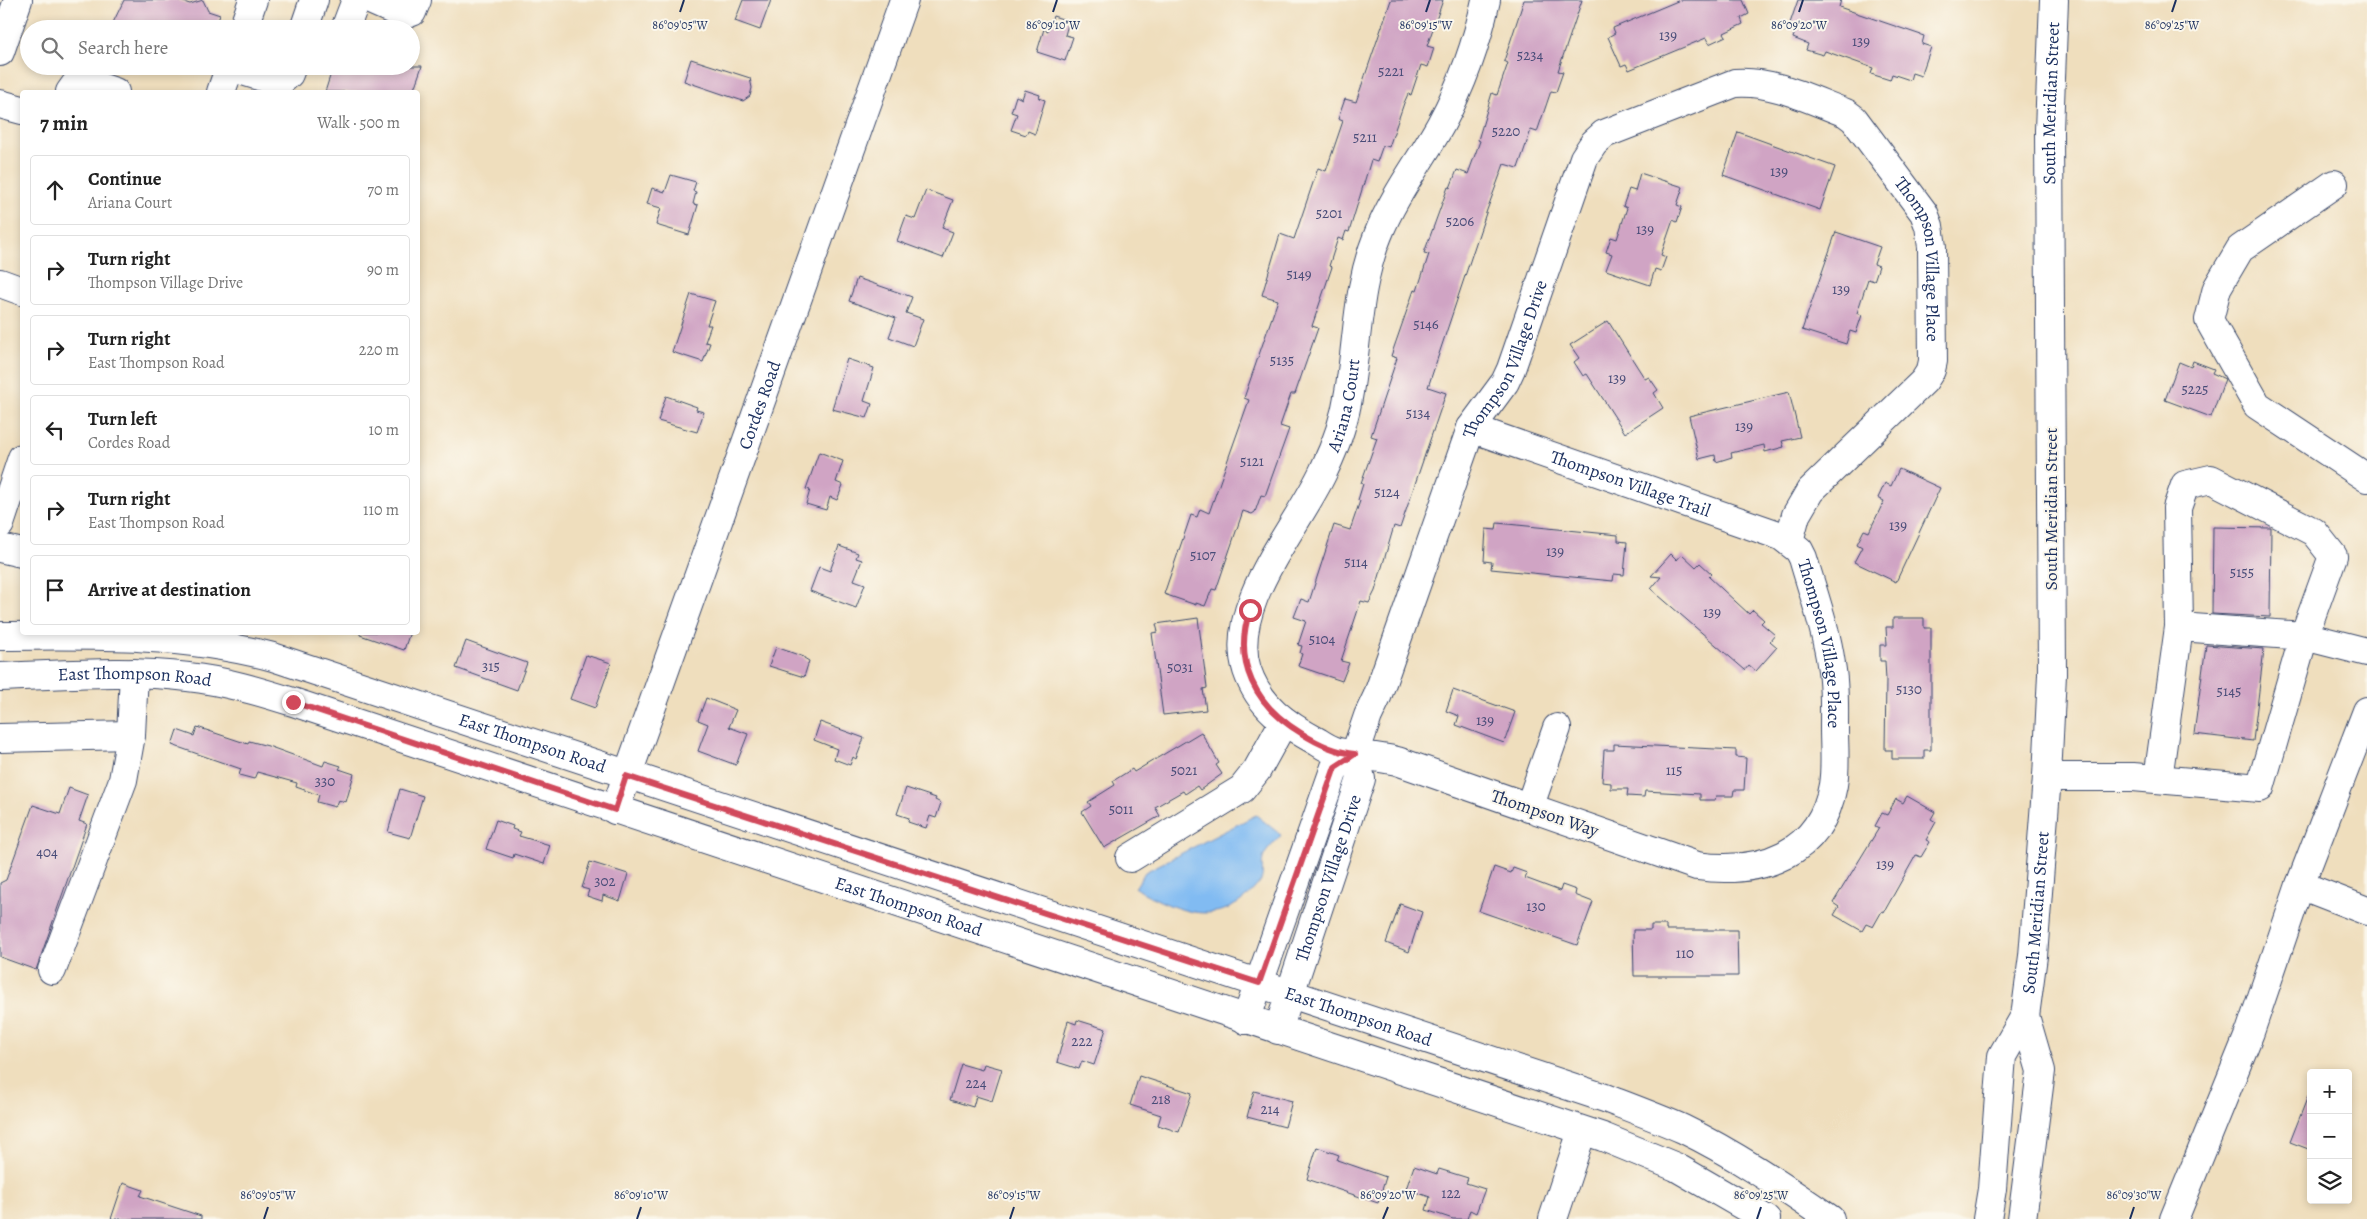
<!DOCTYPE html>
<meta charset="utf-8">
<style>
:root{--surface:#fff;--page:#f2f2f2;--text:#222;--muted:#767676;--line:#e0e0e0}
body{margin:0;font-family:Alegreya,serif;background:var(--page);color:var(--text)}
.controls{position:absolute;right:15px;bottom:15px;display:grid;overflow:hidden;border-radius:5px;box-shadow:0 2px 8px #0003}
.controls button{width:45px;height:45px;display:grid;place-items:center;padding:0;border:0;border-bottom:1px solid var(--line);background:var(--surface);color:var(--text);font:25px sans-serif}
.stop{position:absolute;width:15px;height:15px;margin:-11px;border:4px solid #d1495b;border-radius:50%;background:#fff}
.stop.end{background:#d1495b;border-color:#fff;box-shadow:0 1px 5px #0008}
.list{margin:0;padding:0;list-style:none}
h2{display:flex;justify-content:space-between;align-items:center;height:65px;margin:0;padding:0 20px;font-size:21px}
h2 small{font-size:16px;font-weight:400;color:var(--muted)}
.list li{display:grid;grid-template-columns:32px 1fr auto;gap:15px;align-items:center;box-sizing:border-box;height:70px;margin:0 10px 10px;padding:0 10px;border:1px solid var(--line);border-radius:5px}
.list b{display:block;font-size:19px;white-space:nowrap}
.list p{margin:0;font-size:16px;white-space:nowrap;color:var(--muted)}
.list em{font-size:16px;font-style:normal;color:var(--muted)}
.icon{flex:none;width:28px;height:28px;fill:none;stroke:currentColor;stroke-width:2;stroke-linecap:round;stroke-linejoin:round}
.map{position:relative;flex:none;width:2367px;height:1219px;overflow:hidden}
.search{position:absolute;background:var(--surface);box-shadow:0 2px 8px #0003;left:20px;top:20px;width:400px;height:55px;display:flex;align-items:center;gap:12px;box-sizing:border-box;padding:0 18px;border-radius:28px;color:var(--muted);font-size:19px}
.panel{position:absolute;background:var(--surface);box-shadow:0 2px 8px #0003;left:20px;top:90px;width:400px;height:545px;border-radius:5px}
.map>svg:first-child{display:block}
</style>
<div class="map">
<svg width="2367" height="1219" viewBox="0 0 2367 1219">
<rect width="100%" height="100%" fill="#fbf7ec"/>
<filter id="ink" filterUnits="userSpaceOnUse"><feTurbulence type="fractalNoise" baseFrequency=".02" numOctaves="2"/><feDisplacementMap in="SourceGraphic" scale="10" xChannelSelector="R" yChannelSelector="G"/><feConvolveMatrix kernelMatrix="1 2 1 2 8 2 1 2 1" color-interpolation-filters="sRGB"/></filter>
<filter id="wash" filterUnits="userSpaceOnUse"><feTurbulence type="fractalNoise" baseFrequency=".0096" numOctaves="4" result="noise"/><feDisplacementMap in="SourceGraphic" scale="20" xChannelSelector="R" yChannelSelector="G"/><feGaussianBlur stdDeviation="1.12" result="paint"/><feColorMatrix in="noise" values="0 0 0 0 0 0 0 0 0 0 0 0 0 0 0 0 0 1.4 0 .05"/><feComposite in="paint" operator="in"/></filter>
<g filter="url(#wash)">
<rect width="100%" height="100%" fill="#efdebd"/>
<path fill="#81bbf2" stroke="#4e75a8" d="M1256,815L1281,835C1276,842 1267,849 1264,856C1260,864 1265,875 1260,882C1222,931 1180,913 1135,888L1145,872Z"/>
<g id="blocks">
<path fill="#d0a4c4" d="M124,0H177L190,4L203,0L208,11L220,15L215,29H110Z
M743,0H771L760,30L735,21Z
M1391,0H1443L1427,46L1434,48L1428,67L1421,65L1411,95L1408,94L1404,103L1389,147L1383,145L1377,162L1371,160L1349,232L1346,231L1343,240L1338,238L1329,266L1332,267L1312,326L1318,328L1295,394H1291L1280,426L1289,429L1265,496L1261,495L1255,512L1252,514L1243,511L1216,590L1212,589L1205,606L1196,603V605L1164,594L1191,515L1197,517L1200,509L1209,513L1249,400L1244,398L1278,300L1262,295L1280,234L1294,239L1318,168L1326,171L1343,121L1338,119L1345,99L1356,102Z
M1524,0H1582L1558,71L1563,72L1556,92L1551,91L1537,132L1531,130L1518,168L1504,164L1487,210L1428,387L1446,393L1400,528L1394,526L1375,591L1369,603L1361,601L1341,661L1349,663L1342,681L1298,666L1302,654L1300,653L1302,646L1298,645L1306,621L1294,617L1301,599L1309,602L1334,525L1350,530L1360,501L1358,500L1363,484L1361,483L1377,438L1371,436L1397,358L1391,356L1414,290L1417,291L1429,254L1424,253L1448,187L1450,188L1457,170L1468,174L1480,141L1478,140L1492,93L1497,95L1508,63L1504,61Z
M1680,0H1743L1749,14L1741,18L1743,24L1724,33L1726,36L1709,44L1706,38L1629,70L1626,64L1621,66L1608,37L1615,33L1613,28Z
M1798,0H1841L1839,7L1924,36L1922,44L1931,47L1921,76L1912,73L1910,80L1892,74L1890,80L1871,74L1873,68L1825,51L1823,55L1806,50L1808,44L1793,38L1795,31L1788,29Z
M1053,16L1069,21L1065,35L1073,37L1065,61L1037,52L1044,29L1048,31Z
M691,59L750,78L752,88L750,96L743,101L684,81Z
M360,66H422L413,92H325L332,70L342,74Z
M1025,90L1040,95L1039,98L1045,100L1035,134L1028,131L1026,135L1011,130L1017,114L1011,112L1016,96L1022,99Z
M1738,132L1835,167L1820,210L1723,175Z
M1640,173L1683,187L1677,205L1682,207L1677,222L1673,220L1661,255L1666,257L1661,271L1655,269L1650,285L1606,270L1612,254L1606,252L1611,237L1617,239L1627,208L1623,206L1629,189L1635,191Z
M671,175L696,182L693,191L696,192L693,204L698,205L689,235L656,225L661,208L647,204L652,188L665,192Z
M926,190L953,200L942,228L953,232L943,258L897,241L906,216L915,219Z
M1836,232L1880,247L1874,264L1879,266L1874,281L1868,279L1857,313L1862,315L1856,333L1850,331L1846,344L1802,330Z
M857,278L912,297L906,313L923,319L913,346L889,337L896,318L849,301Z
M691,294L715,301L707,325H711L705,342L710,343L703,362L672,352Z
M1608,321L1645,379L1649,377L1658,390L1654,393L1663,408L1625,433L1587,374L1583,376L1574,362L1579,358L1570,345Z
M847,359L874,368L864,401L872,404L867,418L832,409Z
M2193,361L2214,369L2212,373L2225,379L2211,417L2165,400L2179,362L2191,367Z
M1789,392L1800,437L1782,441L1784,447L1765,452L1764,445L1731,453L1732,457L1716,462L1715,455L1699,459L1689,416Z
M666,396L697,407L696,410L704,412L697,432L658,421Z
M819,452L843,461L836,482L843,485L837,500L830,497L826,510L806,504L810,490L806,489Z
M1899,469L1940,488L1896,582L1854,562L1862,547L1857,544L1864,530L1869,532L1884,501L1878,498L1885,483L1891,486Z
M1497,523L1618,535V541L1627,542L1624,575L1614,574L1613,581L1491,569L1492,562L1484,561L1486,529L1496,530Z
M2213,527L2271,528L2270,617L2212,614Z
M839,546L858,553L856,558L862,560L854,580L865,584L856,608L810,591L819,567L830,571Z
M1671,554L1677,560L1682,554L1696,567L1700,563L1712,574L1709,577L1749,614L1753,610L1764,620L1761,623L1775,635L1770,641L1777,647L1756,671L1749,665L1745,670L1651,589L1661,577L1651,576Z
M1198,618L1207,688L1203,689L1206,710L1163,715L1152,633L1158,632L1156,624Z
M1893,618H1924V628H1931V750H1924V759H1892V750H1885L1886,680L1885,661H1880V645H1887L1886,627H1893Z
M360,632H410L404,650L360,635Z
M466,641L527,663L517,690L456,668Z
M2206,645L2264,649L2253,741L2194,734Z
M776,647L804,657V658L809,661L804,677L769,666Z
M586,655L611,663L595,708L570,699Z
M1453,690L1515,712L1504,743L1456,725L1459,716L1446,711Z
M706,698L736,710L729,727L748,734L736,765L698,751L708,724L698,720Z
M820,722L864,738L856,759L853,757L850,765L834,759L837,749L814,740Z
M197,727L248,744L249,741L268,746L323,766L325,761L341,766L339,769L354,774L346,802L338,800L335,807L317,802L319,795L296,787L297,783L257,772L254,779L239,775L241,769L172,745L177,730L194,736Z
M1201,732L1219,763L1216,765L1222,774L1200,790L1197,786L1185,794L1183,791L1155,807L1160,816L1104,848L1082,812L1091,806L1088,802L1115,785L1113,781L1132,769L1134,772Z
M1614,744L1736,750V757L1746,758L1744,790H1734L1733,796H1716L1715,800H1700V794L1682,793L1645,791L1644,797L1627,796L1628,789H1611V783L1602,782L1604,750H1614Z
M69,788L88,795L79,821L87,824L36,970L0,957V883L6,880L33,805L60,814Z
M906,788L936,798L935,800L941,803L936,818L930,816L926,828L908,822L909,818L897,814Z
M400,789L423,796L410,838L388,832Z
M1907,796L1935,812L1931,819L1936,822L1926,840L1930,842L1921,857L1916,855L1884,912L1882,911L1873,927L1866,924L1862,931L1834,915L1839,907L1833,903L1879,828L1875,826L1882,813L1887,815L1896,799L1903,803Z
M496,820L513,826L512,829L521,832L519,836L550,845L544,864L514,854L513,858L486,849Z
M590,862L628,874L620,901L603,895L602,901L587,896L589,890L582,888Z
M1494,867L1511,873L1513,868L1527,873L1525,878L1560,891L1562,885L1576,890L1575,895L1593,902L1577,945L1479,911Z
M1400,904L1422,912L1409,952L1386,943Z
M1651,925H1666V930H1737L1738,976H1634L1633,930H1651Z
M1077,1020L1106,1029L1094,1065L1082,1061L1079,1069L1057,1062L1068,1021L1076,1024Z
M961,1064L982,1070L984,1064L1002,1069L992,1101L976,1096L973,1107L950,1100Z
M1139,1076L1192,1093L1179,1132L1158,1125L1161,1115L1130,1105Z
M1254,1091L1292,1101L1285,1127L1247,1117Z
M2310,1091H2311V1150L2290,1142Z
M1317,1147L1339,1155L1337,1160L1386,1177L1378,1203L1307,1179Z
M1414,1166L1437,1174L1439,1169L1468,1178L1466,1183L1485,1189L1476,1213L1470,1210L1467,1219H1453L1426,1210L1430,1197L1406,1189Z
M123,1183L143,1190L140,1196L201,1216V1219H111Z"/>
</g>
</g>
<g filter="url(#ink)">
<use href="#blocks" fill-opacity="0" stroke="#3b496c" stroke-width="1"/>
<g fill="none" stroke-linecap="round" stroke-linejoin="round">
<defs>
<g id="minor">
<path d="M370,0L404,15L412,12L417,0"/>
<path d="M243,29L253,0"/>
<path d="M304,29L314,0"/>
<path d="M345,29L356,0"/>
<path d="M230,67L268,79L281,81L289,74L292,66"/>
<path d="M70,92L75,85L82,81L115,92"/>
<path d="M221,92L230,66"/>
<path d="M0,104L22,110"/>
<path d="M2334,184L2240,249L2217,288L2209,320L2257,405L2367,478"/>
<path d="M0,283L22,291"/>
<path id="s1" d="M1471,428L1781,536L1799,550L1803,558C1813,593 1826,628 1831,664C1835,685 1834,707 1834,728C1834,747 1836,767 1833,785C1821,855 1760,875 1697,866L1397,761C1377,756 1358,756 1338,752C1331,750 1324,746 1318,742C1285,724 1259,706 1247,670C1226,605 1299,526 1324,470C1336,445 1345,419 1349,392C1358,339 1357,286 1378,235C1394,195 1420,162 1441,124C1462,85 1477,43 1486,0"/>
<path d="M0,524L22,458"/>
<path d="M0,548L22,553"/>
<path d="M0,738L131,735"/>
<path d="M2047,777H2133L2260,788L2304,636L2367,652"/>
<path d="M2158,779L2179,627L2177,508L2185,485L2211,479L2314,532L2333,556L2304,636L2179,627"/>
<path d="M1529,808L1557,728"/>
<path id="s2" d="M615,810L904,0"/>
<path d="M1130,858L1242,789L1257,770L1284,721"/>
<path d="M2300,885L2367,911"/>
<path d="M52,970L123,780L131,735L134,673"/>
<path d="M1246,1020L1335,767L1355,754"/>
<path id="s3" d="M1278,1030L1361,779L1355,754L1368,716L1377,697L1471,428L1505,382L1511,369L1584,158L1594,143L1604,134L1735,83C1773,80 1811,100 1846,113L1854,119L1924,213L1929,226L1932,247L1933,361L1931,370L1924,381L1810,491L1796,515L1789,541"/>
<path d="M1553,1219L1582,1131"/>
<path d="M2174,1219L2250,1032L2300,885L2367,711"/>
</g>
<g id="major">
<path d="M0,52L18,0"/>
<path id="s4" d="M0,636C93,635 183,633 273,657L1605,1098C1631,1108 1658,1118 1683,1129C1735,1154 1783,1187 1830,1219"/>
<path id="s5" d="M0,677C62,675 126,669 188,677C224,681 258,691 293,702L1603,1137L1676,1167L1766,1219"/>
<path id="s6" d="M1987,1219L1992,1189L2002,1056L2025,1016L2033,956L2047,777L2052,674L2049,130L2054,0"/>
<path d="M2022,1219L2041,1071L2025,1016"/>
</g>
</defs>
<use href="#minor" stroke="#3b496c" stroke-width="30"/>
<use href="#major" stroke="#3b496c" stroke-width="30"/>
<use href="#minor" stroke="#fff" stroke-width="28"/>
<use href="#major" stroke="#fff" stroke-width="28"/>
</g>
</g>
<g fill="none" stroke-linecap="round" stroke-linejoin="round" filter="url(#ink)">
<path stroke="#d1495b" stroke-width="6" d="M293,702L615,810L626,776L1259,983L1335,767L1355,754C1335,752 1318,744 1301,733C1256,706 1232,663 1250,610"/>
</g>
<path fill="none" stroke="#1b2f5e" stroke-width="2" d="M680,12L684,0M1053,12L1057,0M1426,12L1430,0M1799,12L1803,0M2172,12L2176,0M264,1219L268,1207M637,1219L641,1207M1010,1219L1014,1207M1383,1219L1388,1207M1757,1219L1761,1207M2130,1219L2134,1207"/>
<g text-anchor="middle" stroke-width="4" stroke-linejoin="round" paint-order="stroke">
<g font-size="15" fill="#484c78">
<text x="1668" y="40">139</text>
<text x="1861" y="46">139</text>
<text x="1530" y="60">5234</text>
<text x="1391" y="76">5221</text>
<text x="1506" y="136">5220</text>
<text x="1365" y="142">5211</text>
<text x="1779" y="176">139</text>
<text x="1329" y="218">5201</text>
<text x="1460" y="226">5206</text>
<text x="1645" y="234">139</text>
<text x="1299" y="279">5149</text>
<text x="1841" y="294">139</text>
<text x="1426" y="329">5146</text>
<text x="1282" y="365">5135</text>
<text x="1617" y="383">139</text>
<text x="2195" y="394">5225</text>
<text x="1418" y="418">5134</text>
<text x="1744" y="431">139</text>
<text x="1252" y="466">5121</text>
<text x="1387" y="497">5124</text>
<text x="1898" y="530">139</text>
<text x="1555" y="556">139</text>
<text x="1203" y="560">5107</text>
<text x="1356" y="567">5114</text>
<text x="2242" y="577">5155</text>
<text x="1712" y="617">139</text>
<text x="1322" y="644">5104</text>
<text x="491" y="671">315</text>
<text x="1180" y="672">5031</text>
<text x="1909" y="694">5130</text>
<text x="2229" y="696">5145</text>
<text x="1485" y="725">139</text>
<text x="1184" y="775">5021</text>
<text x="1674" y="775">115</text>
<text x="325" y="786">330</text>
<text x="1121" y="814">5011</text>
<text x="47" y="857">404</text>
<text x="1885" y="869">139</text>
<text x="605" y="886">302</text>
<text x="1536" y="911">130</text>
<text x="1685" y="958">110</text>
<text x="1082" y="1046">222</text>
<text x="976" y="1088">224</text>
<text x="1161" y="1104">218</text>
<text x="1270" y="1114">214</text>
<text x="1451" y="1198">122</text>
</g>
<g font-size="18" fill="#1b2f5e" stroke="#fbf7ec">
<text dy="6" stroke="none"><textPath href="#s6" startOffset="1124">South Meridian Street</textPath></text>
<text dy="6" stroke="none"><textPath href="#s3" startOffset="1390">Thompson Village Place</textPath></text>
<text dy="6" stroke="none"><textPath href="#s3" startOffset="714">Thompson Village Drive</textPath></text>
<text dy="6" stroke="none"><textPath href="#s1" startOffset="1561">Ariana Court</textPath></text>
<text dy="6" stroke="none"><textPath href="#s2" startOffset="430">Cordes Road</textPath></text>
<text dy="6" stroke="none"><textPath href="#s1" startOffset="169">Thompson Village Trail</textPath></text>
<text transform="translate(2051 509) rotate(-90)" y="6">South Meridian Street</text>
<text dy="6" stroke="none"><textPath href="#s1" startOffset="448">Thompson Village Place</textPath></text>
<text dy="6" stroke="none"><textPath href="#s5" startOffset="135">East Thompson Road</textPath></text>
<text dy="6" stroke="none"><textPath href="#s4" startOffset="548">East Thompson Road</textPath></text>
<text transform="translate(1545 813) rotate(19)" y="6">Thompson Way</text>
<text dy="6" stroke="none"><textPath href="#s3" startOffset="160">Thompson Village Drive</textPath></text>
<text dy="6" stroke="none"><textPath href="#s5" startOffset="945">East Thompson Road</textPath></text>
<text dy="6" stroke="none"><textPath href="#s6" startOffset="314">South Meridian Street</textPath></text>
<text dy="6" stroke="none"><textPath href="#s4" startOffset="1418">East Thompson Road</textPath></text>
</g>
</g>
<g font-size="12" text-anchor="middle" fill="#1b2f5e" stroke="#fbf7ec" stroke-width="4" stroke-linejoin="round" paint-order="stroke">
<text x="1799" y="29">86°09'20"W</text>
<text x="680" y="29">86°09'05"W</text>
<text x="1053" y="29">86°09'10"W</text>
<text x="1426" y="29">86°09'15"W</text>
<text x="2172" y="29">86°09'25"W</text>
<text x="268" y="1199">86°09'05"W</text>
<text x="641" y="1199">86°09'10"W</text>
<text x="1014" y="1199">86°09'15"W</text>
<text x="1388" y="1199">86°09'20"W</text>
<text x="1761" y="1199">86°09'25"W</text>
<text x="2134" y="1199">86°09'30"W</text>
</g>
</svg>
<div class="controls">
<button>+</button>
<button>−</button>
<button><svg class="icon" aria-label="layers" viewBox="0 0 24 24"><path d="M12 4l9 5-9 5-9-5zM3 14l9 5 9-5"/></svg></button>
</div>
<div class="stop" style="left:1250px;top:610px"></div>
<div class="stop end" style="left:293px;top:702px"></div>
<div class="search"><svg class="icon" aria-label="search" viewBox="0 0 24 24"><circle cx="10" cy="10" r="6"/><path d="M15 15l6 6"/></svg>Search here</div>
<section class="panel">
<h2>7 min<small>Walk · 500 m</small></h2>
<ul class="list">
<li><svg class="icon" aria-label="ahead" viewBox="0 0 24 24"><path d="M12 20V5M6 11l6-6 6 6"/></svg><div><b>Continue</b><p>Ariana Court</p></div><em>70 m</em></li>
<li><svg class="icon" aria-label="right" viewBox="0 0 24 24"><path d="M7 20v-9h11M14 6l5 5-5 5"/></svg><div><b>Turn right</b><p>Thompson Village Drive</p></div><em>90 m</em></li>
<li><svg class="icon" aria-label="right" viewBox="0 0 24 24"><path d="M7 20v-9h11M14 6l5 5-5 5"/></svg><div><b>Turn right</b><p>East Thompson Road</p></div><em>220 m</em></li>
<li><svg class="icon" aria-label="left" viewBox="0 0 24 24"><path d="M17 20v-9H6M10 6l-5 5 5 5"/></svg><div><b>Turn left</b><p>Cordes Road</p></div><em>10 m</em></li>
<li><svg class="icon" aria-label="right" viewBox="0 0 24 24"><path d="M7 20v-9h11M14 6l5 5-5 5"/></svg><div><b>Turn right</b><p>East Thompson Road</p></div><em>110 m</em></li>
<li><svg class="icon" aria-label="arrive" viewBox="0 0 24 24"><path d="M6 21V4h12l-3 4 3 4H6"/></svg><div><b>Arrive at destination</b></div></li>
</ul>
</section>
</div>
